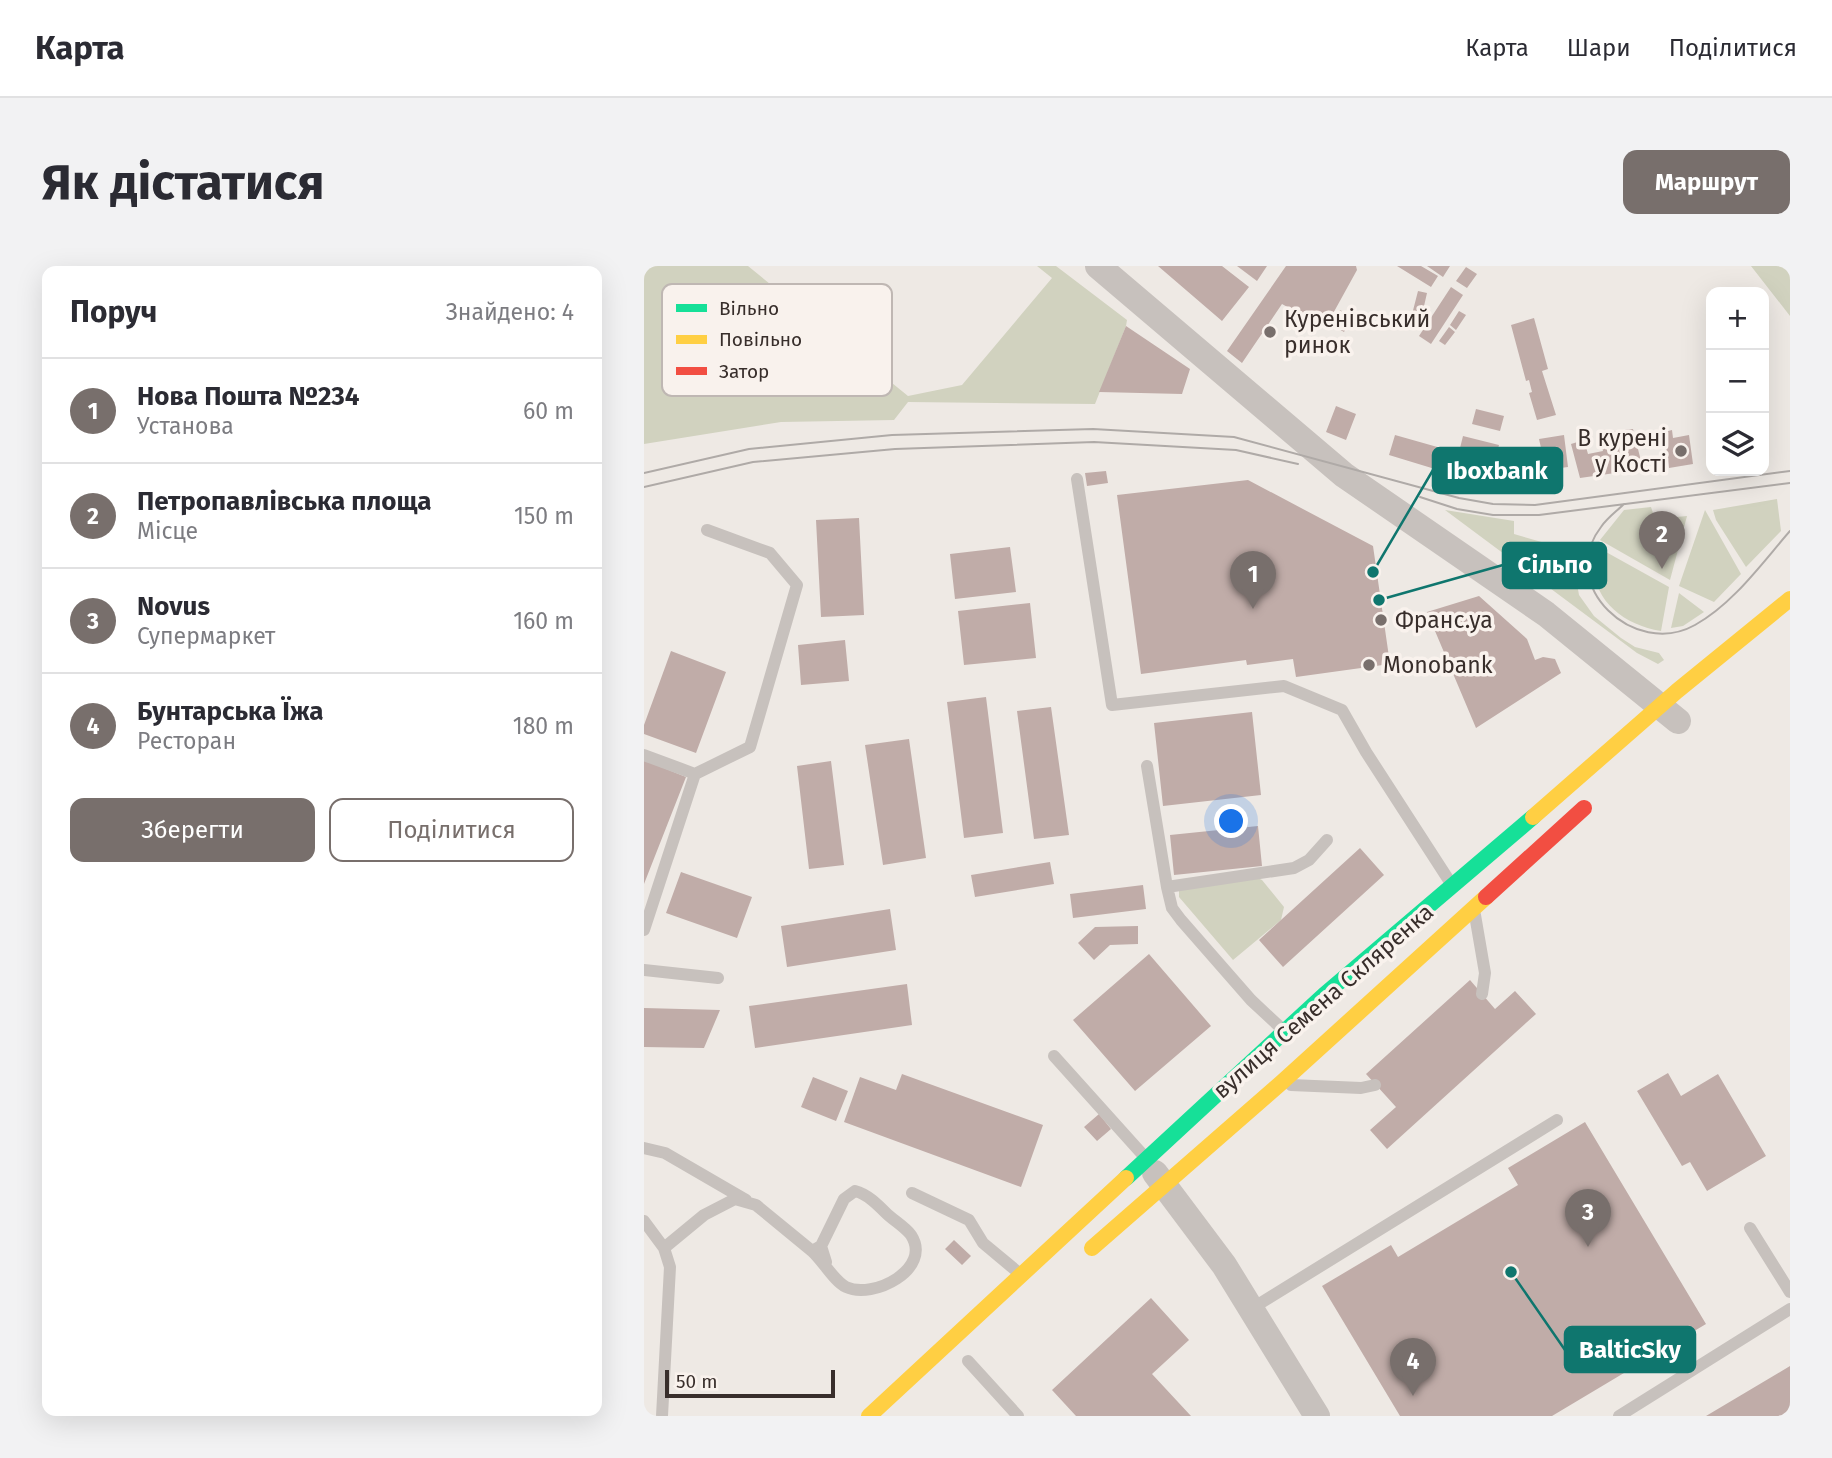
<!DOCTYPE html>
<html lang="uk">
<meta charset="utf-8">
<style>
:root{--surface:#fff;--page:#f2f2f3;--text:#2b2b33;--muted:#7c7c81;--line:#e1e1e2;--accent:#786f6c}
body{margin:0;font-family:"Fira Sans",sans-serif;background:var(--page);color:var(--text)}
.controls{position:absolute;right:21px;top:21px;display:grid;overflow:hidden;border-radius:14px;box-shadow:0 7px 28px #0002}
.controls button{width:63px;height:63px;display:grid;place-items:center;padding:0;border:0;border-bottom:2px solid var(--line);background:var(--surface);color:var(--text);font:35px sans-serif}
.scale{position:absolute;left:21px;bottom:18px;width:170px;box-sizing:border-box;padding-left:7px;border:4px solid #382e2b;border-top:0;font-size:19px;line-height:24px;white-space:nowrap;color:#382e2b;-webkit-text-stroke:5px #f9f2ed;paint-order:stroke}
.you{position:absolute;left:588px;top:556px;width:24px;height:24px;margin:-18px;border:5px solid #fff;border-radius:50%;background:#1a73e8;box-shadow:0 0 0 10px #1a73e833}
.badge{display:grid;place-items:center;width:46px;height:46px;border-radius:50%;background:var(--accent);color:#fff;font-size:23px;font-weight:700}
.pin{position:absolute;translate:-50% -58px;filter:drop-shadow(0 2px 4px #0008)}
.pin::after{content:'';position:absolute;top:37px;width:24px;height:21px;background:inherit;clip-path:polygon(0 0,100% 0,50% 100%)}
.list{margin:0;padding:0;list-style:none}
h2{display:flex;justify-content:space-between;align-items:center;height:91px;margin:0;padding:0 28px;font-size:30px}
h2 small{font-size:23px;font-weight:400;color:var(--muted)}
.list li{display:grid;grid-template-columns:46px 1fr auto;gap:21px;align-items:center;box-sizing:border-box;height:105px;padding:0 28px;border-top:2px solid var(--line)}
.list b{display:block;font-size:26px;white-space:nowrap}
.list p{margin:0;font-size:23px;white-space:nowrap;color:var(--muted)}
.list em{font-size:23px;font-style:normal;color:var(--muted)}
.actions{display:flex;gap:14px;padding:21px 28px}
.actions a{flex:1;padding:16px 0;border:2px solid var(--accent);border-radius:14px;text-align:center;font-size:24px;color:var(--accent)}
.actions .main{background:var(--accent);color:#fff}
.icon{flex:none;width:38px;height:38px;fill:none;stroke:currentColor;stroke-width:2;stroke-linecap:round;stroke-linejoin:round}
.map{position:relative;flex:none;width:1146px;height:1150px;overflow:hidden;border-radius:14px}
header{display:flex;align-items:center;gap:42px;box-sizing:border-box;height:98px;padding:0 35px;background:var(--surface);border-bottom:2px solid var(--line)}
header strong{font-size:33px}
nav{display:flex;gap:38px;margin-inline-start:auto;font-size:24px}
.intro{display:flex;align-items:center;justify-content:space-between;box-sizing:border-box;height:168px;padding:0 42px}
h1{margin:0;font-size:49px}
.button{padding:18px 32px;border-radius:14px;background:var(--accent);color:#fff;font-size:24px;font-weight:700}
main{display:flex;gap:42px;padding:0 42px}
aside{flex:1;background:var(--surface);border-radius:14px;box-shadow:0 7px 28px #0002}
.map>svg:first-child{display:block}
</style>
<header>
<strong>Карта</strong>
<nav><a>Карта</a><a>Шари</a><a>Поділитися</a></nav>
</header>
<div class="intro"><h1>Як дістатися</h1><a class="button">Маршрут</a></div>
<main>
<aside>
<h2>Поруч<small>Знайдено: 4</small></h2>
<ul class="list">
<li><span class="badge">1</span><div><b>Нова Пошта №234</b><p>Установа</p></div><em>60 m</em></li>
<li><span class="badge">2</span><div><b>Петропавлівська площа</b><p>Місце</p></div><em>150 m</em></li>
<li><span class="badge">3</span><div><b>Novus</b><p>Супермаркет</p></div><em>160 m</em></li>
<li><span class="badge">4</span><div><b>Бунтарська Їжа</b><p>Ресторан</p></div><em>180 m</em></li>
</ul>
<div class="actions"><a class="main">Зберегти</a><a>Поділитися</a></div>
</aside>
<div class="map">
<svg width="1146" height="1150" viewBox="0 0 1146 1150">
<rect width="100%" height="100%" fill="#eee9e4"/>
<path fill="#d1d2bf" d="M0,0H104L264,130L318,119L408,12L393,0H412L483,54L482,60L451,138L264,136L250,154L137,156L0,178Z
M1107,0H1146V50Z
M1133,233L1137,265L1102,301L1072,254L1069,244Z
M1007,241L1011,253L1043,250L1026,314L956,274L980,244Z
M801,244L870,255V268L922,283L928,290L935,329L950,350L977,372L991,381L1015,387L1020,394L1014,398L993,387Z
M1061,244L1097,308L1070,336L1035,320Z
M953,281L1025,321L1017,365C974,358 940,327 953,281Z
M1035,327L1060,346L1039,360L1027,362Z
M610,610L618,614L640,641L637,654L589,694L535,631V624Z"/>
<path fill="#c0aca8" d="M514,0H578L605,21L578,55Z
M593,0H623L613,15Z
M642,0H712L713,4L681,62L638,38L598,97L583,85Z
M753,0H777L794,10L787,21Z
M783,0H806L799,11Z
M822,1L833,8L823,22L812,15Z
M807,21L819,29L787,78L775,70Z
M774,25L783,27L775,62L765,60Z
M696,44L708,51L700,66L688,59Z
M815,45L822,49L812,64L806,59Z
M890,52L904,103L898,105L912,149L893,154L885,127L888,126L885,114L882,115L867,59Z
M482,60L546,103L538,128L455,126Z
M805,61L811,66L801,79L795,75Z
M692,140L712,148L702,174L682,166Z
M832,143L860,150L856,165L828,158Z
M989,163L999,203L936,212L927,178L940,174L944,188L959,185L954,167Z
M1028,164L1029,172L1045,169L1049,198L1025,202L1020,166Z
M751,169L811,186L804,207L745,189Z
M920,169L924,201L902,204L895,173Z
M819,170L855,179L848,207L812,198Z
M462,205L464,217L443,220L441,207Z
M604,214L729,280L746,398L652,411L649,393L603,399L602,394L497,408L473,229Z
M215,252L220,349L177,351L172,254Z
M366,281L372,326L311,333L306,288Z
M835,330L883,373L891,394L899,391L911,393L917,407L832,462L783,346Z
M386,337L392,392L320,399L314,345Z
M201,374L205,415L157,419L154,379Z
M27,385L82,406L52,487L0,468V459Z
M342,431L359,567L320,572L303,436Z
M407,441L425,569L390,573L373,445Z
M608,446L617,529L519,540L510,457Z
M265,473L282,592L239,599L221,479Z
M0,494L42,511L0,618Z
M187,495L200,599L165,603L153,500Z
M614,560L618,600L530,609L526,569Z
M716,582L740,609L639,701L615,674Z
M406,596L410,618L331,631L327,609Z
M37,606L108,631L93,672L22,647Z
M499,619L502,643L429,652L426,628Z
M246,643L252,684L143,701L137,660Z
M494,660V678L466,679L450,694L434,677L451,661Z
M505,688L567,760L491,825L429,754Z
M826,714L851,743L871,725L892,748L743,883L726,864L752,841L722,808Z
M263,718L268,759L111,782L105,740Z
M0,742L76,744L60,782L0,781Z
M1024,807L1037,830L1074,808L1122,890L1063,925L1046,896L1038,900L993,825Z
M258,808L399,859L377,921L200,856L216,811L252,824Z
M169,811L204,825L192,855L157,841Z
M455,848L467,863L453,875L440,861Z
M941,856L1062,1058L908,1150H756L678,1020L747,979L754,991L874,919L864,902Z
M310,974L327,990L318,999L301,983Z
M507,1032L545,1074L508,1108L547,1150H432L408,1124Z
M1146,1100V1150H1062Z"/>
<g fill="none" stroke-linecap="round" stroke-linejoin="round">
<path stroke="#c7c1bd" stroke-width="12" d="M433,213L468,439L640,420L698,444L722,486L806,616
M0,489L51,508
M503,500L523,621
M831,649L841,707L838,728
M0,664L51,508L106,481L153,319L126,287L63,264
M0,704L74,712
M637,762L607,734L537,654L528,642L523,621L650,602L665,594L683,574
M410,790L499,889
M647,819L717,822L731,819
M0,882L21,887L102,934
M268,927L325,954L339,977L375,1007
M0,955L20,982L26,1001L18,1150
M1106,962L1146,1026
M177,980L168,985C179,995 190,1015 202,1021C229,1034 289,1003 267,969C261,961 249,954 242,947C233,938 223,928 211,925L200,933L177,980L182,996
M20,982L60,949L91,933L112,939L168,985
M607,1043L913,854
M324,1095L374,1150
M975,1150L1146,1043"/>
<path stroke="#c7c1bd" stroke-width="26" d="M454,0L700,209L902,348L1034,455
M511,907L580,999L673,1150"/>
<path stroke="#16e098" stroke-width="16" d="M482,912L680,729L889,551"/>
<path stroke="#ffcf43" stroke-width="16" d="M889,551L1033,425L1146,333
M448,982L637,817L842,631
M225,1150L482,912"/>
<path stroke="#f24e42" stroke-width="16" d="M842,631L940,542"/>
<path stroke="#afaaa7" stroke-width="2" d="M0,207L105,183L248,169L449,163L590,171L815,232L849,238L891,239L1146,205
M0,221L109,196L251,183L450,176L592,184L654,198
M776,231L813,243L849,249H895L1146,217
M980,238C973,245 963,252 957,261C912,319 990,393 1051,359C1089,338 1118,297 1146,265"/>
</g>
<g fill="#786f6c" stroke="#f9f2ed" stroke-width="2.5">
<circle cx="626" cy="66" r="7"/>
<circle cx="1037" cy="185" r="7"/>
<circle cx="737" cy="354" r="7"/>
<circle cx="725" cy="399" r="7"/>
</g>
<g text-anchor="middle" stroke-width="7" stroke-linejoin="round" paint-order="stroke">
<g font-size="23" fill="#382e2b" stroke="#f9f2ed" text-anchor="start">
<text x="640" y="61">Куренівський<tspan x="640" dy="26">ринок</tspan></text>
<text x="1023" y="180" text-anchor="end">В курені<tspan x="1023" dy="26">у Кості</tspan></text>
<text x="751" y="362">Франс.уа</text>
<text x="739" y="407">Monobank</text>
</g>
<g font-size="23" fill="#382e2b" stroke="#f9f2ed">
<text transform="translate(679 735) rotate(-41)" y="8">вулиця Семена Скляренка</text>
</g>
</g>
<rect x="18" y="18" width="230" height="112" rx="10" fill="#f9f2ed" stroke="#bfb7b3" stroke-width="2"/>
<rect x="32" y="38" width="31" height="8" fill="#16e098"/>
<rect x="32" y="69" width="31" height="9" fill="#ffcf43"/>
<rect x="32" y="101" width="31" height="8" fill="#f24e42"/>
<g font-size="19" fill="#382e2b">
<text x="75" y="49">Вільно</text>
<text x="75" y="80">Повільно</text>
<text x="75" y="112">Затор</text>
</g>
<path fill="none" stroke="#0f766e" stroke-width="2.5" d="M729 306L789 204M735 334L859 299M867 1006L921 1084"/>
<g fill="#0f766e" stroke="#f9f2ed" stroke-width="2.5">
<circle cx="729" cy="306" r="7"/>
<circle cx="735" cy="334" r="7"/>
<circle cx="867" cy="1006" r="7"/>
</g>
<g fill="#0f766e" stroke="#0f766e" stroke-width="2.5">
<rect x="789" y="182" width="129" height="45" rx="7"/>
<rect x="859" y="277" width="103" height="45" rx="7"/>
<rect x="921" y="1061" width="130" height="45" rx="7"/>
</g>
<g font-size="24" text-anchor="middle" font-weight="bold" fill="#fff">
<text x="853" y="213">Iboxbank</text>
<text x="911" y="307">Сільпо</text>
<text x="986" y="1092">BalticSky</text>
</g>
</svg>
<div class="controls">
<button>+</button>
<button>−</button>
<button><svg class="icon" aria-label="layers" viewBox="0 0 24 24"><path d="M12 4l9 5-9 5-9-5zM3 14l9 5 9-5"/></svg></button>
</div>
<div class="scale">50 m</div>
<div class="you"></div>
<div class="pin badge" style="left:609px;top:343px">1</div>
<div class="pin badge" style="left:1018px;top:303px">2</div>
<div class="pin badge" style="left:944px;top:981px">3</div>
<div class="pin badge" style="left:769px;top:1130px">4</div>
</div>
</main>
